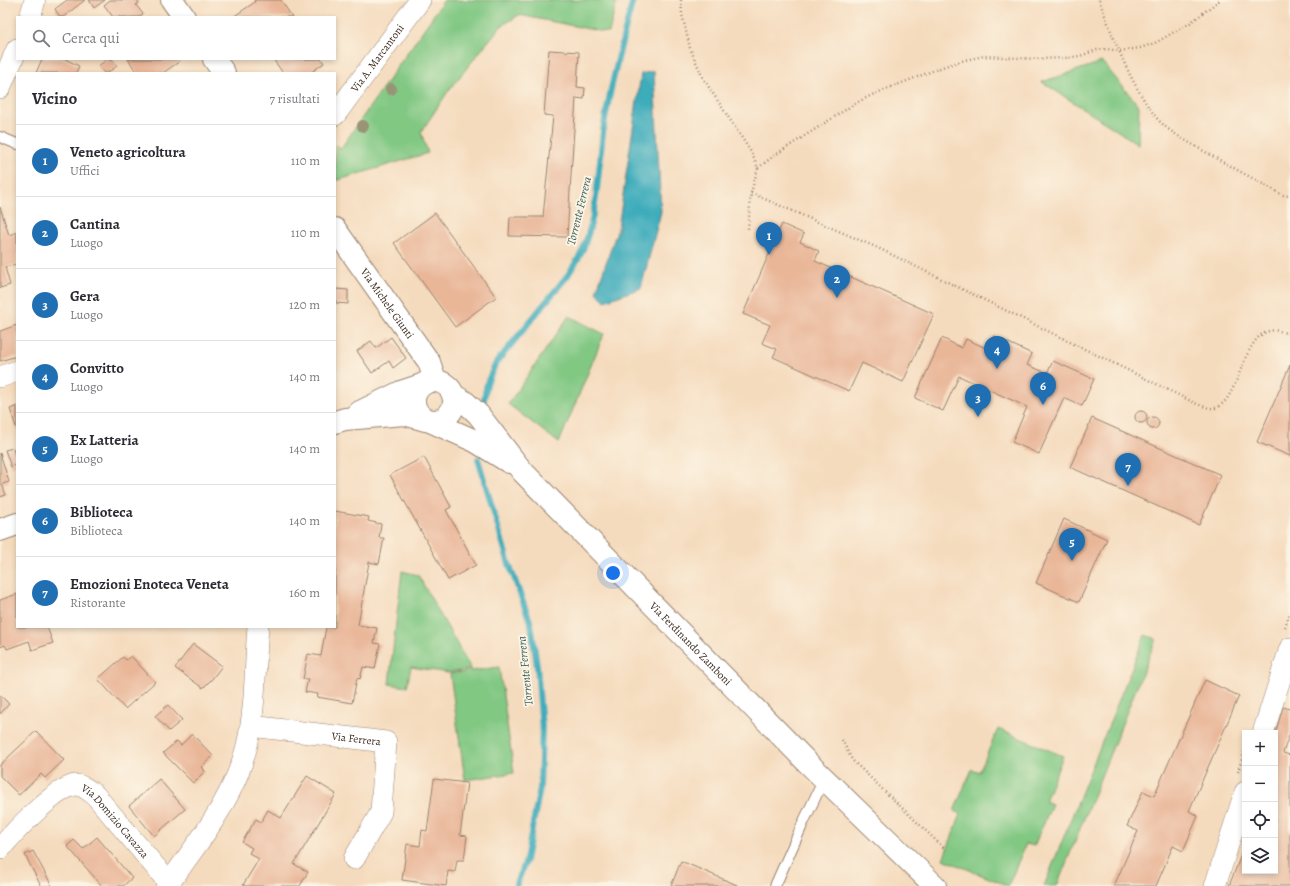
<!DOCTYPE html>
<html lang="it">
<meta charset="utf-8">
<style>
:root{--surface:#fff;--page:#f2f2f3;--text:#2b2b33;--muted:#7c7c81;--line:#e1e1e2;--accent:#1f6fb2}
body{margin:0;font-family:Alegreya,serif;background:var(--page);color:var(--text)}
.controls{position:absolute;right:12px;bottom:12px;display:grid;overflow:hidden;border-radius:0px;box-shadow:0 2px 6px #0003}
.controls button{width:36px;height:36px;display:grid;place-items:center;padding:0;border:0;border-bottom:1px solid var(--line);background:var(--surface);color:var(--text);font:20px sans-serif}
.you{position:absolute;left:613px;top:573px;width:14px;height:14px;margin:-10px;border:3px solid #fff;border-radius:50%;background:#1a73e8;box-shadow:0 0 0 6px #1a73e833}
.badge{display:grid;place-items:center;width:26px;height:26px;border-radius:50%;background:var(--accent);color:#fff;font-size:13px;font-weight:700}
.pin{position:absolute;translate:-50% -33px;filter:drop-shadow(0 1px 2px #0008)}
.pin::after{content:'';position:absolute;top:21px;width:14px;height:12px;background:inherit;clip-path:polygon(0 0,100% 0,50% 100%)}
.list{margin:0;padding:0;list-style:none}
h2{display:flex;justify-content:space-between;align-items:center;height:52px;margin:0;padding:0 16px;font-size:17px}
h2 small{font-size:13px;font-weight:400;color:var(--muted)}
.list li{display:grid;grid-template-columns:26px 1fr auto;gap:12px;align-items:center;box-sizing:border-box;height:72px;padding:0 16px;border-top:1px solid var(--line)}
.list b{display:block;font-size:15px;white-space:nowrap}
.list p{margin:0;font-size:13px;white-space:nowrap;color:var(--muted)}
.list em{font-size:13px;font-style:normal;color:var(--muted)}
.icon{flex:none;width:22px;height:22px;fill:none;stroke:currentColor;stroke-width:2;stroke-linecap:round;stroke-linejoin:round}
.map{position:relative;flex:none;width:1290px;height:886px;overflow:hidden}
.search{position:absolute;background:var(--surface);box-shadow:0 2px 6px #0003;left:16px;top:16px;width:320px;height:44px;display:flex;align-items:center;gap:10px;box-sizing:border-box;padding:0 14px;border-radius:0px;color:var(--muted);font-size:15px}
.panel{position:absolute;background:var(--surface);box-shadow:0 2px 6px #0003;left:16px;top:72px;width:320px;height:556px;border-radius:0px}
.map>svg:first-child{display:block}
</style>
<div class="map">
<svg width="1290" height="886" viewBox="0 0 1290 886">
<rect width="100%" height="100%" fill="#fcf5e5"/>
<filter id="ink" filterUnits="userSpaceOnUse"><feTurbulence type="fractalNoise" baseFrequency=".025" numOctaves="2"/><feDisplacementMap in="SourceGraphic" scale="8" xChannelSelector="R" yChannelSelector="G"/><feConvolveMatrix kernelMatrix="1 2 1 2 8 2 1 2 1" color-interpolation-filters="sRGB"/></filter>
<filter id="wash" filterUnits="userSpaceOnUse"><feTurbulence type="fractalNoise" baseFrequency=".012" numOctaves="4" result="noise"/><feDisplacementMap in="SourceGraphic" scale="16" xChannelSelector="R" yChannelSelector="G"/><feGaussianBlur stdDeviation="0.9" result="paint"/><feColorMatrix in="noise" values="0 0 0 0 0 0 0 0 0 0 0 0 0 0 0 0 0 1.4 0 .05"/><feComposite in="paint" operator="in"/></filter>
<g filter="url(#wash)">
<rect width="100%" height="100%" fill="#f5dbbe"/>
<path fill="#81c883" stroke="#5e7950" d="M444,0H617L609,33L519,15L500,27L449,90L421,132L428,153L335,181V147L336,145L341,148Z
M1102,62L1139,106L1138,144L1042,82Z
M569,316L604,334L559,443L508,404Z
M402,571L418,575L471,669L448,673L411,667L407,687L389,684Z
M1145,635L1156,639L1057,886H1044Z
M499,667L514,773L465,780L450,674Z
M998,729L1063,756L1045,801L1052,804L1034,846L1026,844L1008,886L943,859L961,814L954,811L972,769L979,772Z"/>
<path fill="#3eacbb" stroke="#3c6b6c" d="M654,71L661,212L641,288L605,301L596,292L618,228L641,74Z"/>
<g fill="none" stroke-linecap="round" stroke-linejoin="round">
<path stroke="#3eacbb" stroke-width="6" d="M484,400L487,383L496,363L568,275C573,266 580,258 583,249C599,209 598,166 604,125C611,83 622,41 633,0
M478,459L509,564L531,624L537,666L542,729L540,788L526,860L516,886"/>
</g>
<g id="blocks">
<path fill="#e9b698" d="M67,0H85L63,17H60L55,9Z
M89,0H105L94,8Z
M110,0H137L139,3L136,5L143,14L138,17H113L104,5Z
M254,0H281L292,17H233L255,2Z
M549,50L579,52L577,87L585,88L584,99L576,98L567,237L509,236L510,217H543L553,116L544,115Z
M42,59H65L79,66L76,73H36Z
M108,59H112L117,66L107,73H104L98,66Z
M128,59H179L180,61L163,73H137Z
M273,59H321L324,63L310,73H283Z
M0,207L9,235L17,232V264L5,267L10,285L0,288Z
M435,213L496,297L455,327L394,243Z
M782,224L804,234L800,242L819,251L815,261L934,314L903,382L862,363L849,391L773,357L777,349L762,343L770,325L743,314Z
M336,289L348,290V304L336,303Z
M17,325V356L0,361V331Z
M994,336L1032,354L1027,365L1047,373L1053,361L1094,379L1082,406L1064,398L1039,454L1012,442L1027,407L959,376L943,411L915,398L942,338L962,348L966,339L988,349Z
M391,337L406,358L393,368L389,361L372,373L357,351L371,341L376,348Z
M1290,365V456L1257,442Z
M17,406V430L10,409Z
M1135 417a6 6 0 1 1 12 0a6 6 0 1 1-12 0Z
M1147 423a6 6 0 1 1 12 0a6 6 0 1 1-12 0Z
M1092,418L1221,475L1199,525L1070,467Z
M13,448L17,464L11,467L5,450Z
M0,453L9,482L2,484L6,495L0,497Z
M424,457L451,507L446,510L476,565L448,580L390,475Z
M335,511L369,517L368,521L381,524L379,538H384L379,564L369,562L358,625L377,628L374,643L380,644L375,669L363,667L360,679L357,678L352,703L317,697L318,694L305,692L308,679H303L308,654L321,656L326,627H335Z
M1064,519L1107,539L1079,602L1036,583Z
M17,594V627H47L53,643L32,650L29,641L7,649L5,645L0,647V600Z
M193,644L222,666L212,679L203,688L175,668Z
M131,656L155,682L125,709L98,679L123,657L126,660Z
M1205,680L1239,696L1189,811L1198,816L1183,851L1173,846L1156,886H1114L1138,831L1127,826L1143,791L1154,796Z
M0,695L9,704L0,714Z
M168,705L182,720L169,731L155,716Z
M1283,707L1290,709V733L1283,753L1290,755V886H1229L1245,845V871H1275V734Z
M36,731L64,760L45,778L41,774L19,795L0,776V765Z
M192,734L213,756L201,767L205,771L193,783L163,753L177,741L181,745Z
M307,776L336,794L294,864L308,872L300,886H245L243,885L259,859L249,853L252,848L242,842L256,819L261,822L268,810L281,818Z
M159,779L185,809L154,836L129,806Z
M434,779L467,783L460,835L467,836L464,860H457L455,872L448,871L446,886L402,880L407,844L420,846L422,830L427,831Z
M97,837L132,878L123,886H102L67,846L74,840L83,849Z
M33,851L52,886H41L25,855Z
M681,861L737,885V886H671Z"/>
</g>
</g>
<g filter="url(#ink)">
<use href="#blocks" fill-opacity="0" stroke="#98826e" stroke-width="1"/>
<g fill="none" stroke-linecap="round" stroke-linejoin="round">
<defs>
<path id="lane" d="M0,137L17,144
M775,886L804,821L824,779"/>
<g id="street">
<path d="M30,17L35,0"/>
<path d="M0,88L17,49"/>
<path id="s1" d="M335,115L420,0"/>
<path d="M0,377L17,371"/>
<path id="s2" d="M251,726L386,742L381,812L354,859"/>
<path d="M1263,733L1290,648"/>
<path id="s3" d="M0,849C13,833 56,787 76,785C83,785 89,791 95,795L169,883"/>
<path d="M166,886C175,876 182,865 190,854C219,815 245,773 251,724C256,692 255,659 258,627"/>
<path d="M1215,886L1245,792"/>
</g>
<g id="secondary">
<path d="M172,0L184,17"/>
<path d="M214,59L224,73"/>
<path id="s4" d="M335,229L429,362L435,380"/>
<circle cx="434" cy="401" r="20"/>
<path id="s5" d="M453,395L465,402L478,414L522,471L807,762L935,886"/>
<path d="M358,413L401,392L419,386"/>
<path d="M430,421L475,441L509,462"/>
<path d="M335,422L345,419L404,414L425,420"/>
<path d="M0,530L17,524"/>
</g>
</defs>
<use href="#lane" stroke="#98826e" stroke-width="12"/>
<use href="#street" stroke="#98826e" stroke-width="22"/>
<use href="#secondary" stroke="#98826e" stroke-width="24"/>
<path stroke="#98826e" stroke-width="2.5" stroke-dasharray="1 3" stroke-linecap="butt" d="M681,0L682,14L690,48L703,78L751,152L758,168L751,193L748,229
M1099,0C1114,39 1130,84 1156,117C1166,130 1182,138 1195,146C1224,163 1254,179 1283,195L1290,196
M758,168L775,155L856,103L874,94L945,66L965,60L984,56L1037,59L1065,58L1080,56L1097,50L1107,49L1120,51L1140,48L1155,43L1190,23L1220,0
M751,193L878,248L1197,404C1203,406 1209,409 1215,408C1240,400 1241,339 1269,331C1276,329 1284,332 1290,335
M1285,627L1290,613
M842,740L852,760L946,850
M1238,772L1245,749"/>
<use href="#lane" stroke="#fff" stroke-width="10"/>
<use href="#street" stroke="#fff" stroke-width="21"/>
<use href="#secondary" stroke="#fff" stroke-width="22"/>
</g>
<g fill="#9a9476">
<circle cx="391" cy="89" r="6"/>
<circle cx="363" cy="126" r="6"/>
</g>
</g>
<g text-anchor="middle" stroke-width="3.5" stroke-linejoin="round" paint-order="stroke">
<g font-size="11" fill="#3b2a1e" stroke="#fcf5e5">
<text dy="4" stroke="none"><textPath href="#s1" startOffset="71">Via A. Marcantoni</textPath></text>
<text dy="4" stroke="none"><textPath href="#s4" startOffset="91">Via Michele Giunti</textPath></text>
<text dy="4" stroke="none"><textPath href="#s5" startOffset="345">Via Ferdinando Zamboni</textPath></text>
<text dy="4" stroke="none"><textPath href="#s2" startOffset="106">Via Ferrera</textPath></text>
<text dy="4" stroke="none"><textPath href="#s3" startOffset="155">Via Domizio Cavazza</textPath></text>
</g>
<g font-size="12" font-style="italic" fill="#3c5e5d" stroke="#fcf5e5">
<text transform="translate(579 211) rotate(-76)" y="4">Torrente Ferrera</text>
<text transform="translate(525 671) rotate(-96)" y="4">Torrente Ferrera</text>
</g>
</g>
</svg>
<div class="controls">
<button>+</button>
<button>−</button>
<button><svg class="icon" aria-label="locate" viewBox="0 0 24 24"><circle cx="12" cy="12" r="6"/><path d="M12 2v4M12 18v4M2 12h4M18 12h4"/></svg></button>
<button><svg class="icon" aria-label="layers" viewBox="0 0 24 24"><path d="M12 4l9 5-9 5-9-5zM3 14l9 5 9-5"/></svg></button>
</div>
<div class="you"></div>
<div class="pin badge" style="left:769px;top:255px">1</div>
<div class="pin badge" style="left:837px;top:298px">2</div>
<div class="pin badge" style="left:978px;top:417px">3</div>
<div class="pin badge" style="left:997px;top:369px">4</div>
<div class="pin badge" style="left:1072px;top:561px">5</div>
<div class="pin badge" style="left:1043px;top:405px">6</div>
<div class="pin badge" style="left:1128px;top:486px">7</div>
<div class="search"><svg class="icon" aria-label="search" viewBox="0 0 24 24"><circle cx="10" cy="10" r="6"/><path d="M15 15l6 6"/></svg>Cerca qui</div>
<section class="panel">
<h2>Vicino<small>7 risultati</small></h2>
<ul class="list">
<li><span class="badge">1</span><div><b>Veneto agricoltura</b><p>Uffici</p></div><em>110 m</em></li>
<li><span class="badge">2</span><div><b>Cantina</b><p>Luogo</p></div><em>110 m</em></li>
<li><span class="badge">3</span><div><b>Gera</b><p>Luogo</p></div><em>120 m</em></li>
<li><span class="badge">4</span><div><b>Convitto</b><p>Luogo</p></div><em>140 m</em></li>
<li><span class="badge">5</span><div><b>Ex Latteria</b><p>Luogo</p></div><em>140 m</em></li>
<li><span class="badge">6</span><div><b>Biblioteca</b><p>Biblioteca</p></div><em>140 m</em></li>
<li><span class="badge">7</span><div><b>Emozioni Enoteca Veneta</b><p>Ristorante</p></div><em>160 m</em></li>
</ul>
</section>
</div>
